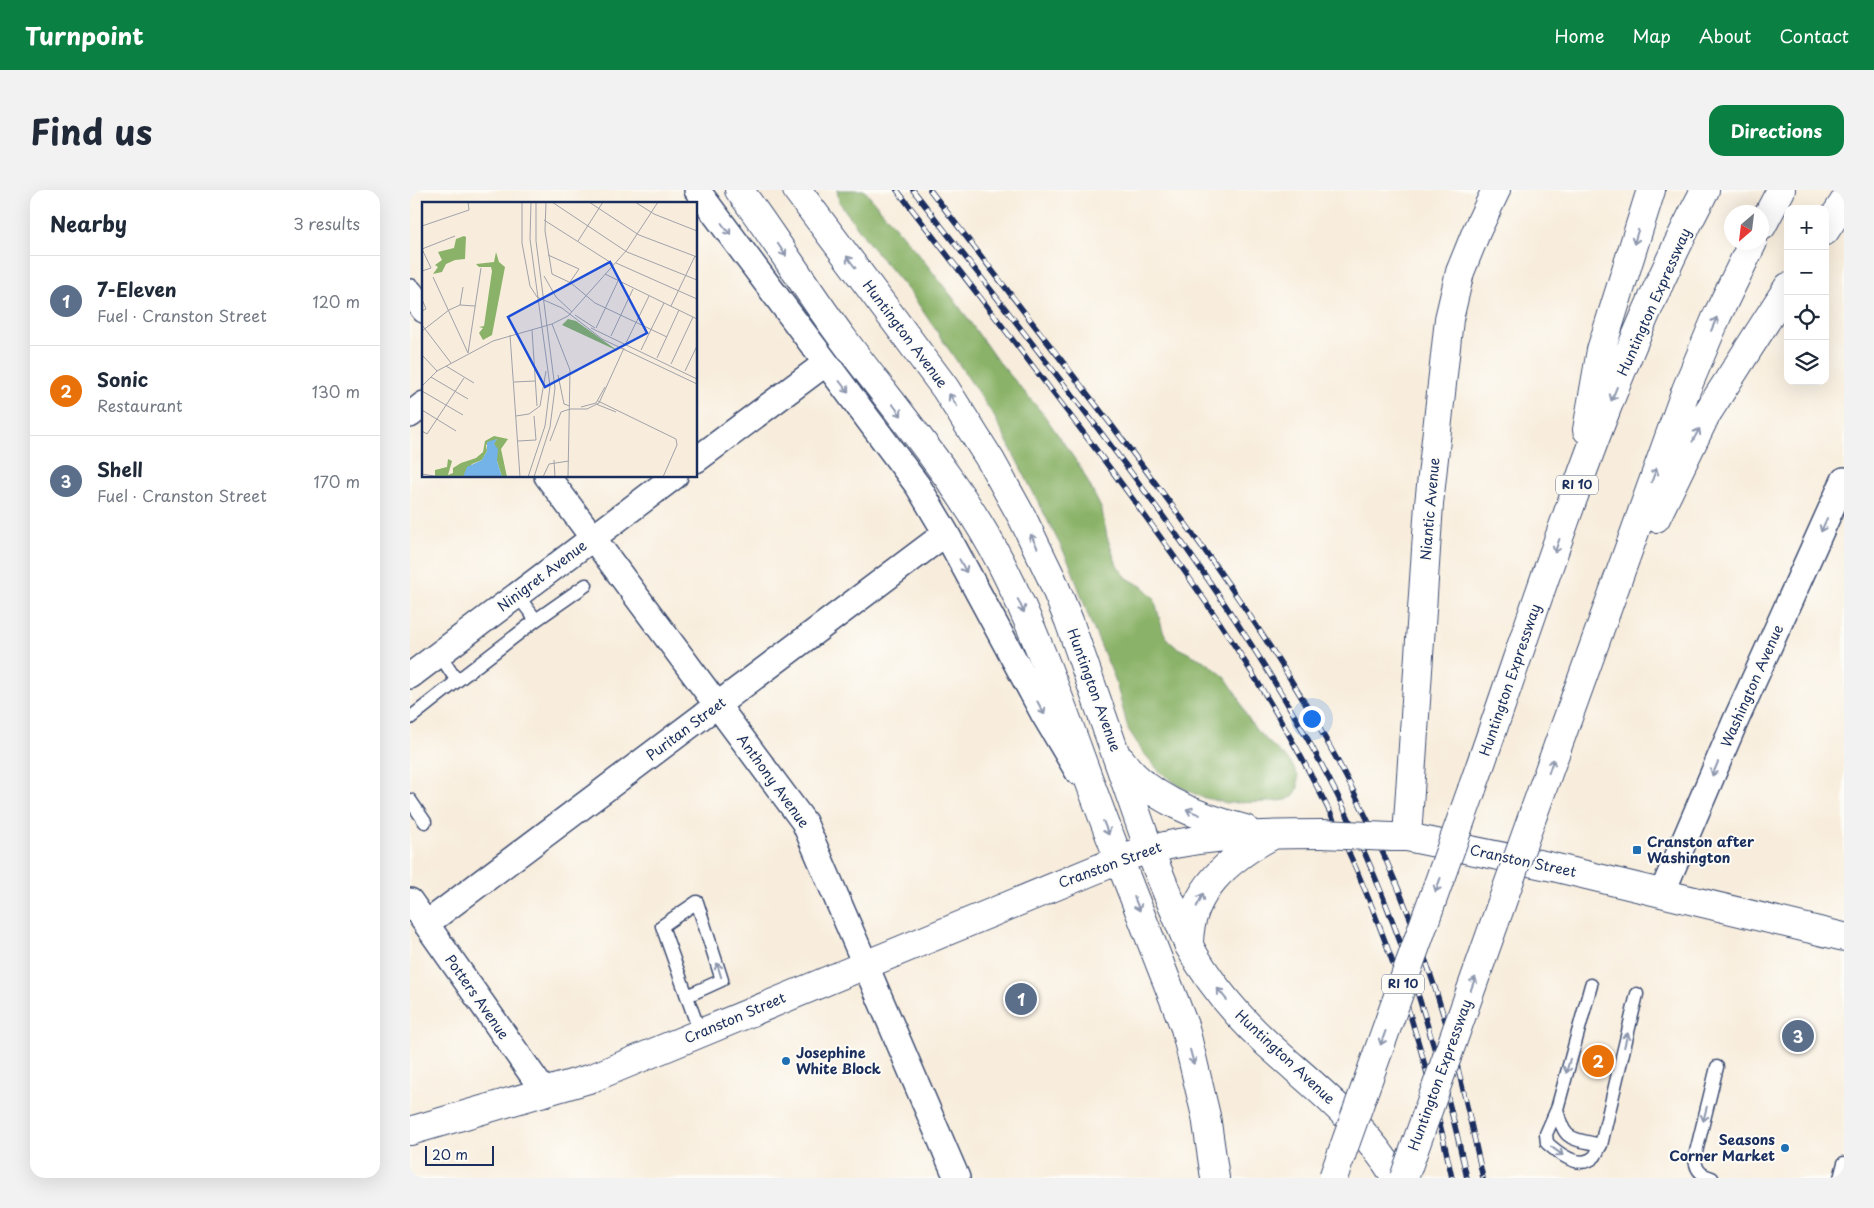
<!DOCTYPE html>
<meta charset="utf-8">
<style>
:root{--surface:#fff;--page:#f2f2f3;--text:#1f2937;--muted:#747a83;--line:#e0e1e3;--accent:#0b8043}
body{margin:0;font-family:"Playpen Sans",sans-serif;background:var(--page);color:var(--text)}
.controls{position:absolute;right:15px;top:15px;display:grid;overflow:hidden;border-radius:10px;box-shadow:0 5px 20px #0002}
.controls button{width:45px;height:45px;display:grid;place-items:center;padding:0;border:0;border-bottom:1px solid var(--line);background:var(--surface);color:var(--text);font:25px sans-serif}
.compass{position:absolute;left:1314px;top:15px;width:45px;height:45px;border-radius:50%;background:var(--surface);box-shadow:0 5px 20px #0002;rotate:208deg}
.scale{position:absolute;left:15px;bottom:12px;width:69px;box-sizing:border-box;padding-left:5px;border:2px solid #1b2f5e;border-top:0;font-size:14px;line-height:18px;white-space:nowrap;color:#1b2f5e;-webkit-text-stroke:4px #fdfcf7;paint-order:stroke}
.you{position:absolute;left:901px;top:528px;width:18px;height:18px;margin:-12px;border:4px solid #fff;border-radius:50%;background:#1a73e8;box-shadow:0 0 0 8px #1a73e833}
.badge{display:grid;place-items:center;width:32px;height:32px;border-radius:50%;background:var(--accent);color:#fff;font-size:16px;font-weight:700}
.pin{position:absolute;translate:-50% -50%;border:2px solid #fff;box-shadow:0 1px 5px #0006}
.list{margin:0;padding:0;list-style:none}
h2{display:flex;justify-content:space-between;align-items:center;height:65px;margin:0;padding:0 20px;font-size:21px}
h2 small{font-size:16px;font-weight:400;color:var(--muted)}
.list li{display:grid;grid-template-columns:32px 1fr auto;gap:15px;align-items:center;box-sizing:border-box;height:90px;padding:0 20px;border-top:1px solid var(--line)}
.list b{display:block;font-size:19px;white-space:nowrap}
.list p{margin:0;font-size:16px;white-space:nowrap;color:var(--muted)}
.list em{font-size:16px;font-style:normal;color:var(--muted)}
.icon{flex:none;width:28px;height:28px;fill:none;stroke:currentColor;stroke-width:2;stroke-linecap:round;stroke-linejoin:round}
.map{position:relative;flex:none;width:1434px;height:988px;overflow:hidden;border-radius:15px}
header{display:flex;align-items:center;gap:30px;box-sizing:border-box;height:70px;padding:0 25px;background:var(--accent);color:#fff}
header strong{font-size:24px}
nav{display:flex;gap:28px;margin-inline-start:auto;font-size:18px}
.intro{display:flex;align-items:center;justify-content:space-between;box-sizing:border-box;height:120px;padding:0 30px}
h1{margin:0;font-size:35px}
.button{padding:12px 22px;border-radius:15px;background:var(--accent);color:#fff;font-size:18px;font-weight:700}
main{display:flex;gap:30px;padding:0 30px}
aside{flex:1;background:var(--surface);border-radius:15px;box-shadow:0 5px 20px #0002}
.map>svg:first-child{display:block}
</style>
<header>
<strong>Turnpoint</strong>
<nav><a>Home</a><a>Map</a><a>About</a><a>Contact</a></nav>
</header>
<div class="intro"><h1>Find us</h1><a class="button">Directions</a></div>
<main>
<aside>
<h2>Nearby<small>3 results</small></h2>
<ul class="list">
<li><span class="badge" style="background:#5c6f8a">1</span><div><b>7-Eleven</b><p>Fuel · Cranston Street</p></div><em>120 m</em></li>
<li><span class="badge" style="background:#e8710a">2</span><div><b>Sonic</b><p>Restaurant</p></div><em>130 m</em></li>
<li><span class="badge" style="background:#5c6f8a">3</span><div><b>Shell</b><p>Fuel · Cranston Street</p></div><em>170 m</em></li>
</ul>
</aside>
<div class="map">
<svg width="1434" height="988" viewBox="0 0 1434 988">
<rect width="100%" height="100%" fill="#fdfcf7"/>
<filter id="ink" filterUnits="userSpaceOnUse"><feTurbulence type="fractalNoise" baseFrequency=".02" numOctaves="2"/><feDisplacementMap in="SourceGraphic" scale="10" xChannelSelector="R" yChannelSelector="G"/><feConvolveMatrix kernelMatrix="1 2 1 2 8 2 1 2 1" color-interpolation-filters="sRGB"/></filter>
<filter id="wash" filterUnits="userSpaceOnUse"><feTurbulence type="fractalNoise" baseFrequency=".0096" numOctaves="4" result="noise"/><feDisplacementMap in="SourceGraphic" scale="20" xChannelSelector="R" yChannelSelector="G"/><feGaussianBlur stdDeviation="1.12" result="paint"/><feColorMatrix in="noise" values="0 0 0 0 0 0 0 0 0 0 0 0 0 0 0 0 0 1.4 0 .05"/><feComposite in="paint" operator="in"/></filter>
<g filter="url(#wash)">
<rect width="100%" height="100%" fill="#f8eddc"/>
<path fill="#8ab268" stroke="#527063" d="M427,0H454L510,66L543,108L584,166L634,225L671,278L692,320L697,347L707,375L717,388L733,397L744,408L753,441L758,450L766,457L796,472L815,487L828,506L835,523L846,540L881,573L888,586V598L884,606L876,610L859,612L817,613L791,607L769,596L749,581L733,562L718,539L705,489L681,433L660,374L584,226L502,105L461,56L429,12Z"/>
</g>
<g filter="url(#ink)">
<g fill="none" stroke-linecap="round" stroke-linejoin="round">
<defs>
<path id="lane" d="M107,405L126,430
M47,491L126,430L176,395
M0,528L47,491L29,464
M0,610L15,632
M1181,795L1147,919L1136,944L1137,953C1148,963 1170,981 1185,966C1187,963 1189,958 1191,955L1227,804
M277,806L312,790L287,712L252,736L290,843
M1147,919C1154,952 1161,948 1191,955
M1302,988C1289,985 1285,978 1285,966L1307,877
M1430,988L1434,973"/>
<path id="street" d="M287,0L508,296L536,343L633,523L668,582
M0,102L14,120
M0,225L14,214
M286,270L416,173
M137,286L394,632L547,988
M0,486L265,286
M1252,703L1325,532L1434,290
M0,711L135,903
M16,734L536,343"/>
<path id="secondary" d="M329,0C366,49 397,101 434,150C488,223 549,292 591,373C639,467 669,570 709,669
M387,0L535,198L581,271L612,327L641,387L659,431L739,659L779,756C802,798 836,836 872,867C914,904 957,939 986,988
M711,570C738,609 792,628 835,639
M982,647H997L1143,677L1434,747
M997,647L1019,314L1039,129L1050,82L1067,40L1086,0
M779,756C778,702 819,668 863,645
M0,941L182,888L721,665C783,645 847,644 912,644"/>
<path id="highway" d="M1352,36L1371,0
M1415,41L1434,12
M1177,240L1191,160L1241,0
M1246,328L1296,225L1378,97
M1062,599C1133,398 1195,190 1295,0
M1124,622L1276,200L1307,126L1343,52
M709,669L775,838L796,926L805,988"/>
</defs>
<use href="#lane" stroke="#3c4c71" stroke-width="15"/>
<use href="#street" stroke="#3c4c71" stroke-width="28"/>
<use href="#secondary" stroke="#3c4c71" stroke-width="30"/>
<use href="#highway" stroke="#3c4c71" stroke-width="30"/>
<use href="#lane" stroke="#fff" stroke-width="12"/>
<use href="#street" stroke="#fff" stroke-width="25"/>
<use href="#secondary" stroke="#fff" stroke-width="28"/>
<use href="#highway" stroke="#fff" stroke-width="28"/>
<defs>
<path id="rail" d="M487,0C547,77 607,155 666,233C772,373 877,518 947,681C990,780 1020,882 1042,988
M503,0C561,74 619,149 676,223C777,355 876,492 946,644C997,754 1031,870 1057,988
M520,0C579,76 638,152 696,228C779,336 860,446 925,566C971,651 1010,744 1037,837C1051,887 1062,937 1073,988"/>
</defs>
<use href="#rail" stroke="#1b2f5e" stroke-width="5.5"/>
<use href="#rail" stroke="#fdfcf7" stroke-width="4" stroke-dasharray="11" stroke-linecap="butt"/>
<defs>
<path id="secondary-bridge" d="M912,644L982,647"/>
<path id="highway-bridge" d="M923,988L1062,599
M994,988L1124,622"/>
</defs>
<use href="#secondary-bridge" stroke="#3c4c71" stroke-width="30" stroke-linecap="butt"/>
<use href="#highway-bridge" stroke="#3c4c71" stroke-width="30" stroke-linecap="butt"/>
<use href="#secondary-bridge" stroke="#fff" stroke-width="28"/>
<use href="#highway-bridge" stroke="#fff" stroke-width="28"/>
</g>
<defs><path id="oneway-shaft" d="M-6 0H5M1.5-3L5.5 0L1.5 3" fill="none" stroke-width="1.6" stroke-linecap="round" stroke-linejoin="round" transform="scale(1.25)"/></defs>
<g stroke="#8d97ae">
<use href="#oneway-shaft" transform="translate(316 39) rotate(53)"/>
<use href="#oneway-shaft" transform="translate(1226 47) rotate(107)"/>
<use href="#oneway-shaft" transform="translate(372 60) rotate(56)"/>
<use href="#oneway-shaft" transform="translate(441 72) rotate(-127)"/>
<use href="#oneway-shaft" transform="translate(1304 134) rotate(-67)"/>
<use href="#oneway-shaft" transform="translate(434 197) rotate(53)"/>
<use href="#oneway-shaft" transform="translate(1204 204) rotate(112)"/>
<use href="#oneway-shaft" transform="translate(543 210) rotate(-123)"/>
<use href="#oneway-shaft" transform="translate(487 220) rotate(53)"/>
<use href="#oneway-shaft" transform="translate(1286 245) rotate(-62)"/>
<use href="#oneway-shaft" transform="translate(1244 285) rotate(-70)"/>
<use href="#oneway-shaft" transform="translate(1414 335) rotate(114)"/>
<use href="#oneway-shaft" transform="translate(624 351) rotate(-117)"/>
<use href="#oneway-shaft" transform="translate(1147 356) rotate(109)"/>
<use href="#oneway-shaft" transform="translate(553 376) rotate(62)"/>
<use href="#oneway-shaft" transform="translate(611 416) rotate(65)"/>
<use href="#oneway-shaft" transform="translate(631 518) rotate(61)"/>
<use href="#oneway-shaft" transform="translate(1141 576) rotate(-71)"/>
<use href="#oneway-shaft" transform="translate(1305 579) rotate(113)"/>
<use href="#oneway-shaft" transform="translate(783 622) rotate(-157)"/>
<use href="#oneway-shaft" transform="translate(696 638) rotate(68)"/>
<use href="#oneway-shaft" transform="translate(1028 695) rotate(110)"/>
<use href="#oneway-shaft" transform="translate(790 710) rotate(-63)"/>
<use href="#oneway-shaft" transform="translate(727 714) rotate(68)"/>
<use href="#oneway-shaft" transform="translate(309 780) rotate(-107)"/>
<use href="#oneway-shaft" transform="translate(1063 794) rotate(-70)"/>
<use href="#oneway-shaft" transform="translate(812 804) rotate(-129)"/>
<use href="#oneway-shaft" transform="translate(973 848) rotate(110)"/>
<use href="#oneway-shaft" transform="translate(1216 850) rotate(-76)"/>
<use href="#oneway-shaft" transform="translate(782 867) rotate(75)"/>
<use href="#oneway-shaft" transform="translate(1158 876) rotate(105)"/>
<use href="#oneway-shaft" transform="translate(1295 924) rotate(104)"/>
<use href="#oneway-shaft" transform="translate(1147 961) rotate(36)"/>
</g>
</g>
<g fill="#1f6fb2" stroke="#fdfcf7" stroke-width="2">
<rect x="1222" y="655" width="10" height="10" rx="2.5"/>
<circle cx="376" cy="871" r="5"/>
<circle cx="1375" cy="958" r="5"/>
</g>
<g text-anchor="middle" stroke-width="4" stroke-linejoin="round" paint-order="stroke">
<g fill="#fdfcf7" stroke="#5f6c8c" stroke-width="1">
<rect x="1146" y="285.5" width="42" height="19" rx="4"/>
<rect x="972" y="784.5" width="42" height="19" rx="4"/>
</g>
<g font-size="12" font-weight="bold" fill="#1b2f5e">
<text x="1167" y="299">RI 10</text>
<text x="993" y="798">RI 10</text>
</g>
<g font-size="14" fill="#1b2f5e" stroke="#fdfcf7">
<text transform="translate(1244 112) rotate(-66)" y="5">Huntington Expressway</text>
<text transform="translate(495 144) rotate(53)" y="5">Huntington Avenue</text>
<text transform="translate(1020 319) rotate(-85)" y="5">Niantic Avenue</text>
<text transform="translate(132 386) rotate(-37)" y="5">Ninigret Avenue</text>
<text transform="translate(1100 490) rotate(-71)" y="5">Huntington Expressway</text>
<text transform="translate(1342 496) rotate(-66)" y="5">Washington Avenue</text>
<text transform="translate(684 500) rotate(70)" y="5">Huntington Avenue</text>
<text transform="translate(276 539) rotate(-37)" y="5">Puritan Street</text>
<text transform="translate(363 591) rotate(54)" y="5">Anthony Avenue</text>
<text transform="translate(1113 671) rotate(12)" y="5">Cranston Street</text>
<text transform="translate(700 675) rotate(-20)" y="5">Cranston Street</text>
<text transform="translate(67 807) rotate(55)" y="5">Potters Avenue</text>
<text transform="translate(325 828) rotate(-23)" y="5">Cranston Street</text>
<text transform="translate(875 867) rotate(43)" y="5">Huntington Avenue</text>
<text transform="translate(1030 885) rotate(-70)" y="5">Huntington Expressway</text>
</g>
<g font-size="14" font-weight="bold" fill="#1b2f5e" stroke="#fdfcf7" text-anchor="start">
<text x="1237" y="657">Cranston after<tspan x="1237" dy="16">Washington</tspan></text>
<text x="386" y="868">Josephine<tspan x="386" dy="16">White Block</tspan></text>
<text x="1365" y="955" text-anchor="end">Seasons<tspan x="1365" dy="16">Corner Market</tspan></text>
</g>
</g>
<g transform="translate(12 12)">
<rect width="275" height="275" fill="#f8eddc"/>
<path d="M42,34L44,35L43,57L33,58L24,62L20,70L11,72L16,65L13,63L20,58L16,50L32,46L34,37ZM74,50L77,60L83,65L70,133L61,138L57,131L61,126L57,125L62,124L70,69L69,65H57L54,62L72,60ZM146,117L154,119L196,149L140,123ZM72,234L86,237L79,247L85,275H80L75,259L72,241L75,237L64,243L65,249L60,258L50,262L41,275L13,274V268L25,265L26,257L30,259L26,273L31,271V266L39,261L54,256L61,250L63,239Z" fill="#8ab268"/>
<path d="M75,237L72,242L76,247L75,259L80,275H41L45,265L60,258L65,249V240Z" fill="#74b3e8"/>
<path fill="none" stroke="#a0a1aa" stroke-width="1" d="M100,0V41L108,84L115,95L140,106L180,137L275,182M124,0L123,29L130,72L149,81L173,101L245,135M130,0L205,50L275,78M167,0L217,33L275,55M213,0L232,12L275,29M122,18L191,62M0,24L47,8L46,0M156,39L181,0M0,47L33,34M0,47L9,66L0,69M126,53L157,67L148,80M194,61L275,97M183,72L275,117M122,74L134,95L150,110M11,75L46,151M0,97L4,107L0,109M38,103L41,85M249,104L273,54M153,113L173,126M130,122L148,168L146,275M0,123L29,161M169,126L275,177M174,126L196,79M110,128L115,204M0,129L27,108L38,103L53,104M88,133L98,275M189,134L211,87M204,141L227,94M219,148L242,101M46,151L59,66M0,153L15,169M235,156L257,108M249,162L271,115M24,164L52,181M263,169L275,144M136,173L142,202L148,204M9,175L46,197M92,180L113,179M0,184L15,169L71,139L130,122L146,114L204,49L236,0M0,189L41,213M176,199L254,237L255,243L241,275M174,202L194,210M159,205L174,201L183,185M148,207H165L177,201L202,146M0,208L34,229M94,214L107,212L118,204L124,169M0,229L5,232L42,176M96,239L114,238L112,214M128,239L139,210L148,207M132,258L133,275M0,272L19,275M106,275L123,224L128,184L108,37L109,0M112,275L128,225L133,186L114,39V0M121,275L127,262L147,259"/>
<path fill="#1d4ed8" fill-opacity="0.15" stroke="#1d4ed8" stroke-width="2.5" d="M188,60L225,131L123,185L86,115Z"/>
<rect width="275" height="275" fill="none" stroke="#1b2f5e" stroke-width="2.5"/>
</g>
</svg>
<div class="controls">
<button>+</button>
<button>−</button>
<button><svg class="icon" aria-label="locate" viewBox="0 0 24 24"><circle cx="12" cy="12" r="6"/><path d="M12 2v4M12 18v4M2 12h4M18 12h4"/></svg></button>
<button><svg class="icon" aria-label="layers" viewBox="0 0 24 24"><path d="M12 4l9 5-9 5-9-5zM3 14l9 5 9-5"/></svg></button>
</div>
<svg class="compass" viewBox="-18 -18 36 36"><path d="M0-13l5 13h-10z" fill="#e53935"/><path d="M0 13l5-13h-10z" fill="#747a83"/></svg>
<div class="scale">20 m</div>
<div class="you"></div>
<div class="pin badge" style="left:611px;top:809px;background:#5c6f8a">1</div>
<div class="pin badge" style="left:1188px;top:871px;background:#e8710a">2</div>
<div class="pin badge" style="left:1388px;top:846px;background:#5c6f8a">3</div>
</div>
</main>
